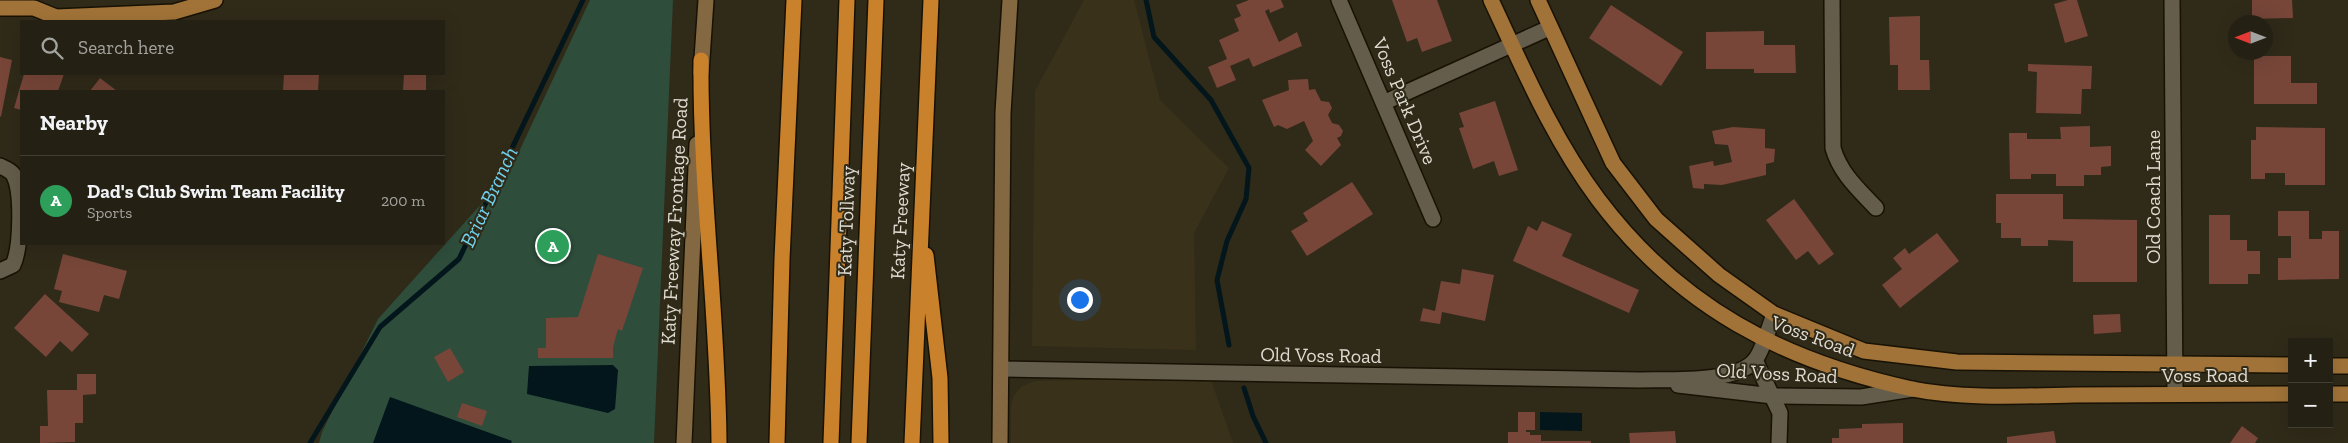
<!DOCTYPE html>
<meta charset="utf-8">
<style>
:root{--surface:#242013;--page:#2c281c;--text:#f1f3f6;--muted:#a3a3a0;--line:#413e33;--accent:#8bbbb9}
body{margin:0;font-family:"Zilla Slab",serif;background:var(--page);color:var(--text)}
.controls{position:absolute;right:15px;bottom:15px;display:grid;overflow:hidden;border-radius:0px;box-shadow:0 5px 20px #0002}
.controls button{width:45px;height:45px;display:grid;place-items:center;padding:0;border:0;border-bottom:1px solid var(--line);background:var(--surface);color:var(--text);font:25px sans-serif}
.compass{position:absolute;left:2228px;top:15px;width:45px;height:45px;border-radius:50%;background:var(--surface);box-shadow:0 5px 20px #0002;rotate:270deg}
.you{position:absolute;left:1079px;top:299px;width:18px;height:18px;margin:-12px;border:4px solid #fff;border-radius:50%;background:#1a73e8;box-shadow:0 0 0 8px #1a73e833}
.badge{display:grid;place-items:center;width:32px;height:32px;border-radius:50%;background:var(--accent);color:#fff;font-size:16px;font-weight:700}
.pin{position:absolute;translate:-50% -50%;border:2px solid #fff;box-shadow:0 1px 5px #0006}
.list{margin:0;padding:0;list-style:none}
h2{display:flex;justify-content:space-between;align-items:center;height:65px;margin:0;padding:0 20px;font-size:21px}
h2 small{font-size:16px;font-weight:400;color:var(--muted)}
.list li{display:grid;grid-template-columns:32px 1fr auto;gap:15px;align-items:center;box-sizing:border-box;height:90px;padding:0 20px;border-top:1px solid var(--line)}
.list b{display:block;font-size:19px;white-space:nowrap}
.list p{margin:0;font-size:16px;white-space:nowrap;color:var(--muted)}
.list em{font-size:16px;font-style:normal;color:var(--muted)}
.icon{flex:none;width:28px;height:28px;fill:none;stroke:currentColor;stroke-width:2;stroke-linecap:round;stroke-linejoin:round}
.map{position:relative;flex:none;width:2348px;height:443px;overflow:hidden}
.search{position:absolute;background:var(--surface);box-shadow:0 5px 20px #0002;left:20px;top:20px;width:425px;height:55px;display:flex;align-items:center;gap:12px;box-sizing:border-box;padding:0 18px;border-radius:0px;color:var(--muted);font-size:19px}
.panel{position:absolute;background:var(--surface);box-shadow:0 5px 20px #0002;left:20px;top:90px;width:425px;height:155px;border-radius:0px}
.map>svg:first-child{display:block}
</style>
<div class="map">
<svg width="2348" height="443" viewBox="0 0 2348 443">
<rect width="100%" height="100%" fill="#302a19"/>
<path fill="#3a311a" d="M1084,0H1134L1160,100L1229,168L1194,233L1196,350L1032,346L1035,91Z
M1210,377L1233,443H1011V406L1014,395L1022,386L1035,381Z"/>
<path fill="#2e4d3b" d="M590,0H673L654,443H319L322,432L378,319L509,173Z"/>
<path fill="#03161b" d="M613,365L618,370L615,409L608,413L527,394L529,366Z
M390,397L512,441L511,443H373Z
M1540,412L1582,413V431L1540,430Z"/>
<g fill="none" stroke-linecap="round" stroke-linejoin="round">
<path stroke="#03161b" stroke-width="5" d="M1146,0L1154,37L1211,100L1249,168L1246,199L1227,241L1217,280L1229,345
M1244,388L1253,416L1266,443
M310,443L380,327L459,259L583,0"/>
</g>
<path fill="#774639" d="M1249,0H1281L1284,7L1270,13L1269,9L1265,11L1279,42L1297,32L1302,46L1253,67L1249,58L1230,66L1236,80L1217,88L1208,67L1227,59L1219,40L1239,31L1234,19L1241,16L1236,5Z
M1392,0H1437L1452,41L1422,52L1417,38L1407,42Z
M2068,0H2077L2088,36L2065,43L2054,4Z
M2252,0H2292L2293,18L2252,19Z
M1611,5L1683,52L1661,86L1589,38Z
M1920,16V60H1929L1930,90H1898V65H1890L1889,17Z
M1764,31V45H1795L1796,73H1754V69H1706V32Z
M2254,56H2291V83H2317V104H2254Z
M0,57L12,60L1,117L0,116Z
M2028,64L2092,66L2091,89H2082L2081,114L2036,113L2037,72L2028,71Z
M24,74L59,75L64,74L58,91H21V110L14,108Z
M284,74H319L318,91H283Z
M404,74H426V91H403Z
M100,78L117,91H90Z
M1308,79L1309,90L1315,89L1321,101L1329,102L1332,108L1328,115L1332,123L1339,125L1343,131L1341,136L1337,138L1341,145L1321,166L1305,150L1313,141L1304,121L1287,129L1278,125L1274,127L1262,100L1289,90L1288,80Z
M1495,101L1518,170L1499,176L1494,161L1473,169L1459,128L1464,127L1459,113Z
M2090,126V147L2111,146V166L2101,167V175H2084V186H2056V174H2031V179H2010L2009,133H2027V139H2061L2060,127Z
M1733,127L1765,129V148L1775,149L1774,162L1766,164V175L1722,185L1704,184V189L1693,188L1689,166L1713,161L1714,166L1732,162L1728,145L1715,144L1712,131Z
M2256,127L2325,128V185H2285V173H2265V179H2251V140H2256Z
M1352,182L1373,214L1307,256L1291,231L1308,221L1303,213Z
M1996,194H2063V219L2137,220V282H2073V241L2048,240V246H2021V238H2001V223H1996Z
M1794,199L1834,254L1819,265L1808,251L1796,260L1766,220Z
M2278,211H2309V239H2322V231H2339V279L2278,280V258H2291V236H2278Z
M2209,215H2230V240H2247V251H2260V274H2248V284H2209Z
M1542,221L1572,234L1562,256L1639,290L1629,313L1513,261L1528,226L1537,231Z
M1937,233L1959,261L1900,308L1882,285L1902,269L1893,258L1905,248L1909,254Z
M63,254L127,271L119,299L104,295L99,312L59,302L62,291L54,289Z
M598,254L643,268L622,331L618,329L613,347V358H538V348H546V318L578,317Z
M1462,269L1494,275L1485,321L1442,312L1440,324L1420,321L1423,308L1435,311L1441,281L1460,284Z
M45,294L89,334L72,352L60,341L46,357L14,328Z
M2120,314L2121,332L2094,334L2093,315Z
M450,348L464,372L448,382L434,357Z
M77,374H96V394L83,395V423H75V442L40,443V426H48L47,390H77Z
M462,403L487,411L482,426L457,417Z
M1518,412H1535V430H1526V432H1530V435H1541V441H1591V443H1508V432H1518Z
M1903,423V443H1832V438H1839V429L1862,428V424Z
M2242,426L2258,438L2255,443H2230Z
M1675,431L1676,443H1630L1629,433Z
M2054,431L2056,443H2007V437Z"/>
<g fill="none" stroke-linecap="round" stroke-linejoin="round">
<defs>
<path id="minor" d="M1339,0L1433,219
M1832,0L1833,148C1840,173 1858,189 1876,208
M2172,0L2175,394
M1383,103L1549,28
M0,166C4,168 10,170 13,174C23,191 21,248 13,265L0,271
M1755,360L1780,413L1779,443"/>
<path id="tertiary" d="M1002,369L1639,380C1668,379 1736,384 1755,360C1762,352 1770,325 1774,314
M1678,385L1773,396L1861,397L1913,389"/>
<path id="secondary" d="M701,73L706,0
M684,443L697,144
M1000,443L1003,113L1010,0"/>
<path id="primary" d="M1491,0C1523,68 1553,139 1598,199C1679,307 1783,361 1912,389C1962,399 2023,396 2074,395C2147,395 2219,394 2292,394
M1538,0L1613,163L1656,219L1719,275L1774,314L1864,351L1957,362L2292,365
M0,8H34L56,17L174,12L215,0
M2329,366H2348
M2329,394H2348"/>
<path id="motorway" d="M701,60C700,188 718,315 719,443
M926,255L940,378L941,443
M777,443L782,259L794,0
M831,443L847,0
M859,443L876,0
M912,443L931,0"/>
</defs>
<use href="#minor" stroke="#181204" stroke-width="18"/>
<use href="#tertiary" stroke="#181204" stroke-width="18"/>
<use href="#secondary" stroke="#181204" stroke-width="18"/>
<use href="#primary" stroke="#181204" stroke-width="18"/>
<use href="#motorway" stroke="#181204" stroke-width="18"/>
<use href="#minor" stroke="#645d4b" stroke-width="15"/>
<use href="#tertiary" stroke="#645d4b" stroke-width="15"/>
<use href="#secondary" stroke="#836841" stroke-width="15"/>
<use href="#primary" stroke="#a17338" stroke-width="15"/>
<use href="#motorway" stroke="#ca812b" stroke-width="15"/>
</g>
<g text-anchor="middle" stroke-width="4" stroke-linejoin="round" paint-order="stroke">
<g font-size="20" fill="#dfdbd1" stroke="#302a19">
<text transform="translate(1405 101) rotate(67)" y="7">Voss Park Drive</text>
<text transform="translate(2153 197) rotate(-90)" y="7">Old Coach Lane</text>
<text transform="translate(674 221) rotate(-87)" y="7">Katy Freeway Frontage Road</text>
<text transform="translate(846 221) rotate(-88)" y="7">Katy Tollway</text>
<text transform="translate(900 221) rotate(-87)" y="7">Katy Freeway</text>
<text transform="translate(1813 336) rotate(20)" y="7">Voss Road</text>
<text transform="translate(1321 355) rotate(1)" y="7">Old Voss Road</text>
<text transform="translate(1777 373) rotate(3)" y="7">Old Voss Road</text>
<text x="2205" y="382">Voss Road</text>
</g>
<g font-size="21" font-style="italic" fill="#6fd2ee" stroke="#302a19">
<text transform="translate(489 197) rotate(-65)" y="7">Briar Branch</text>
</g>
</g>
</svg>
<div class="controls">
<button>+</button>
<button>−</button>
</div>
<svg class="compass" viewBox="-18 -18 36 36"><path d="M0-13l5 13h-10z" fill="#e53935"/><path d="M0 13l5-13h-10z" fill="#a3a3a0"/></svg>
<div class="you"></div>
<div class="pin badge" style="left:553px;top:246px;background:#2e9e5b">A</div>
<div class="search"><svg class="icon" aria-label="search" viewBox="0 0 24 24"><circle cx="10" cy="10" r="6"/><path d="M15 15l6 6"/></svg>Search here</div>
<section class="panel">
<h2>Nearby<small></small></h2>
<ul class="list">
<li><span class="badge" style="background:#2e9e5b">A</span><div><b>Dad's Club Swim Team Facility</b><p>Sports</p></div><em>200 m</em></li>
</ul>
</section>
</div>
